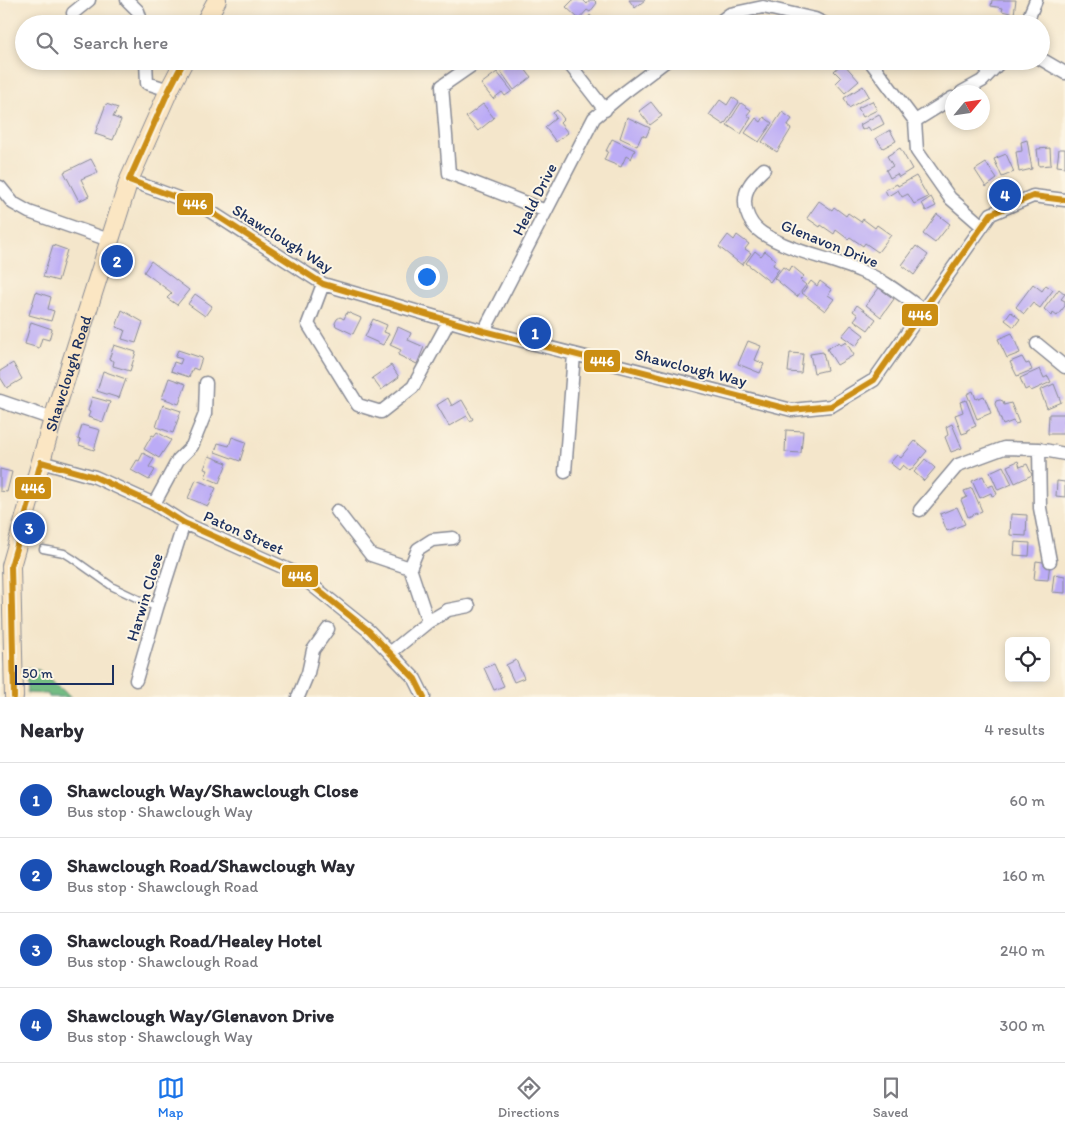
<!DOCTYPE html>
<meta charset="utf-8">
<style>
:root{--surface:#fff;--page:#f7f7f7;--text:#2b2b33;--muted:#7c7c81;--line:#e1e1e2;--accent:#1a73e8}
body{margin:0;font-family:Itim,sans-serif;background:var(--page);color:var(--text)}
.controls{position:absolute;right:15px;bottom:15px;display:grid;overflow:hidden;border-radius:8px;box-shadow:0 2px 8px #0003}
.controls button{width:45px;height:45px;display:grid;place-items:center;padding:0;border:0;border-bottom:1px solid var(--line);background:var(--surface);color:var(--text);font:25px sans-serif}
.compass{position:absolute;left:945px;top:85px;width:45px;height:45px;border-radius:50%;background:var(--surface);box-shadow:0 2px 8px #0003;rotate:61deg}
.scale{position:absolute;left:15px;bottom:12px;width:99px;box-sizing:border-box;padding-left:5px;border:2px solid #1b2f5e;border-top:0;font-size:14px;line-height:18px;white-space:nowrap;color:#1b2f5e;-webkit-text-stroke:4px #fcf5e5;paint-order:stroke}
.you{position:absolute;left:426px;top:276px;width:18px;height:18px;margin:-12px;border:4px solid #fff;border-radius:50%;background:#1a73e8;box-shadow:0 0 0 8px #1a73e833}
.badge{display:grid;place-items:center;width:32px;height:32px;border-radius:50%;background:var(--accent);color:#fff;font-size:16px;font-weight:700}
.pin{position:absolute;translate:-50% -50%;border:2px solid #fff;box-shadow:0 1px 5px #0006}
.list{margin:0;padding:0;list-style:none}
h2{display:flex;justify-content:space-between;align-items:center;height:65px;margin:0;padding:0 20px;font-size:21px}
h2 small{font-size:16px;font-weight:400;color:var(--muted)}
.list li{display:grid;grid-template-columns:32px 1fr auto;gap:15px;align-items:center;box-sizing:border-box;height:75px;padding:0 20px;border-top:1px solid var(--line)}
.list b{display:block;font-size:19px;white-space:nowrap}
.list p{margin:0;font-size:16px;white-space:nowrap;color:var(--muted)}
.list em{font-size:16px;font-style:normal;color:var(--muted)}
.icon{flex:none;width:28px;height:28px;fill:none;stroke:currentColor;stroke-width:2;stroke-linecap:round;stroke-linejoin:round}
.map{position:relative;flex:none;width:1065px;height:697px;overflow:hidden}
.search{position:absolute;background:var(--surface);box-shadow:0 2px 8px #0003;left:15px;right:15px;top:15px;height:55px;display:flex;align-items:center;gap:12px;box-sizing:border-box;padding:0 18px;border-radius:28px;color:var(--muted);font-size:19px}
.sheet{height:365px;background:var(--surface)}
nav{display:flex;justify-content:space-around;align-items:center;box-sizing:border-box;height:70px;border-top:1px solid var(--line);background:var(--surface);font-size:14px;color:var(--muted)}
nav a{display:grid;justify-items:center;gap:2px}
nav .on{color:var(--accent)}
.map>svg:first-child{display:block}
</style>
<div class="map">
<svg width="1065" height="697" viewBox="0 0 1065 697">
<rect width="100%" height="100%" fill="#fcf5e5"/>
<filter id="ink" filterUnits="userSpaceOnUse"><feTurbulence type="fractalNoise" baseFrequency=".02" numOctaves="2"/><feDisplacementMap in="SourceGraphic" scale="10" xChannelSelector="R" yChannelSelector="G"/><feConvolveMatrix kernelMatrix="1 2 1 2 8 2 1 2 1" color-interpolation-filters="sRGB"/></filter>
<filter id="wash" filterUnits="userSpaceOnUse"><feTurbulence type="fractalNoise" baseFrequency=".0096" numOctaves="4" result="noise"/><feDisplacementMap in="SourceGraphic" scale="20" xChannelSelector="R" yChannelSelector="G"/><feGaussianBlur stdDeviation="1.12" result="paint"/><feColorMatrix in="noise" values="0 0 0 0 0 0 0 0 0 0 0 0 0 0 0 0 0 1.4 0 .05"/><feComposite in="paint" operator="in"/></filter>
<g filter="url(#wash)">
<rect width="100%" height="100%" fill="#f4e6cb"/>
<path fill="#73bc83" stroke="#477670" d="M26,668L39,670L71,697H49L48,694L27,693Z"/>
<g id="blocks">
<path fill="#bbabf6" d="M573,0H583L587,4L590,0H594L597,3L590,12L587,10L579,19L566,7Z
M629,0H645L635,8Z
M992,0H1016L1014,14L1002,11L1003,8L991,6Z
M590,15L599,24H583Z
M891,18L904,24H889Z
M510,61H519L531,77L514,90L499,69Z
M843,63L859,81L845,93L836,83L841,78L834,71Z
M497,72L512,91L505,96L502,92L493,99L481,84Z
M863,86L869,96L849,108L844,98Z
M732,97L739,102L724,125L709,115L720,100L727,105Z
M872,101L877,110L863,117L858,108Z
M651,102L662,116L650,125L639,111Z
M741,103L751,110L747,115L751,118L741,134L727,125Z
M106,104L118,108L113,117L121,120L113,140L95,134Z
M483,104L494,118L478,131L466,117Z
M557,110L564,119L560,123L568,133L556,142L545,127L556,118L553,113Z
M782,112L792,119L787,126L791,129L777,152L762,142Z
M879,114L884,124L871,131L868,127L862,130L860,125Z
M627,117L650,128L646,137L642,135L637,146L620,138Z
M764,117L772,123L759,142L745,133L756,118L761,122Z
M890,130L896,141L883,148L876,138Z
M612,139L635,150L631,159L626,156L621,167L604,160L608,151H606Z
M1027,140L1032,169L1019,172L1016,152L1022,151L1021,142Z
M900,148L912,169L899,177L897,174L890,178L886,170L893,166L887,156Z
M1050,148L1051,165L1039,166L1037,149Z
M1059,149H1065V167L1057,166Z
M1006,154L1014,172L1002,177L994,159Z
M91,159L98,172L81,179L89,196L79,201L64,172Z
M986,163L997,179L986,187L975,170Z
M916,176L928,197L914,204L908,194L902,197L898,190L888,196L885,190L897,184L898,186Z
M931,197L936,206L926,211L922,203Z
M819,201L832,210L834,207L846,216L848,213L861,222L863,219L875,228L877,225L891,235L878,252L865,243L863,246L850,237L848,239L836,230L834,234L821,225L820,227L807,218Z
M937,214L950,224L935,243L923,234Z
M728,235L734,240L737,235L749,244L745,249L751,253L742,265L719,247Z
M53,245L67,250L58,281L43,277Z
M916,246L928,255L914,275L902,265Z
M755,251L761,256L765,251L776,260L773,265L779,269L770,282L746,263Z
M151,261L189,290L177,305L167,298L172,293L144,272Z
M792,266L804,276L800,280L806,285L797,297L774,278L783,267L789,271Z
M811,281L817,286L820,281L832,290L828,295L834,299L825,311L802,293Z
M1033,284L1042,291L1046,285L1053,290L1040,308L1033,303L1024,314L1016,307Z
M879,288L894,299L881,317L866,305Z
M1059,289L1065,294L1061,299L1065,301V306L1057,316L1053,313L1052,316L1044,309Z
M36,292L51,297L48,309L54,311L51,321L29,315Z
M195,294L212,306L205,316L188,304Z
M857,305L876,319L868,330L854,320L858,315L853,311Z
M122,310L143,322L136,343L122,339L125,330L116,327Z
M347,312L361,318L353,334L336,326L335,323L337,319L340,317L344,319Z
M1011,312L1020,319L1014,327L1005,320Z
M373,319L387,325L384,332L389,334L383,345L365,337Z
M31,322L52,329L49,340L42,338L39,348L25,344Z
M851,325L864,335L856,346L842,336Z
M398,327L411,333L408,340L424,347L417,364L398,355L401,350L390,345Z
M1012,333L1020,353L1007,358L998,339Z
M748,341L761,346L755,360L764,364L760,373L738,364Z
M839,342L841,345L846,342L854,355L837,365L827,349Z
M114,345L136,352L130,371L113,366L114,361L109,359Z
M178,350L202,358L198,370L193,368L189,377L171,371L174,362L180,364L182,359L175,357Z
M823,352L827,370L814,373L810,354Z
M790,353L803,354L801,373L788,372Z
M1022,357L1026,364L1029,363L1032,370L1017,376L1010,362Z
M13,363L22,379L7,388L0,377V371Z
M391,365L399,377L381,390L372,378Z
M1040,369L1044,378L1048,376L1051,382L1031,391L1029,388L1025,390L1020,378Z
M103,371L126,379L119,398L97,391Z
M169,378L186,384L179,404L162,398Z
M1054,384L1061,402L1047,408L1040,390Z
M973,391L976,399L984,396L991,413L977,419L967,394Z
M92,397L110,402L103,422L88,417L90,412L88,411Z
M448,398L452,406L462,400L473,419L470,421L467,416L449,426L437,405Z
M966,400L976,426L967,430L968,432L962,434L955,415L963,412L960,402Z
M1000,400L1003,401L1004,405L1011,403L1019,423L1015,424L1013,421L1003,425L995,404L996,401Z
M163,405L181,411L173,433L156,427Z
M1049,414H1065L1063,434H1048Z
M952,424L962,448L951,452L945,437L948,435L946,427Z
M82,425L100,430L94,450L79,445L81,440L78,439Z
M786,430L803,431L801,453L785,452Z
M157,432L171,440L159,458L144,449L152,435L154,436Z
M232,437L246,442L240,461L215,452L218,443L229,446Z
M915,441L927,451L910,471L903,465L899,470L890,463L897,455L901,458Z
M143,453L154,459L149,467L155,470L149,480L131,470L137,460L139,461Z
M209,456L227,463L219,483L205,477L208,470L204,469Z
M925,459L935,468L924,481L914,472Z
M1018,461L1020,467L1027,464L1032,475L1015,483L1007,466Z
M1003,466L1012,484L998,490L990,472Z
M0,469L12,472L7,492L0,491Z
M983,476L988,487L993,485L997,494L992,496L991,493L980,498L972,481Z
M196,480L216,488L208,506L188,498Z
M1057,481L1065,482V497L1056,496Z
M972,488L982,511L968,517L961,500L967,497L964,491Z
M957,507L965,524L947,531L940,514Z
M1011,514L1027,515L1026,536L1010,535Z
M1015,542L1030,543L1029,556L1014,555Z
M1036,561L1050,563L1048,580L1034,579Z
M1054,574L1065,576V593L1052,592Z
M516,660L524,678L514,682L506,665Z
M494,664L504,686L494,690L484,668Z"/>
</g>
</g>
<g filter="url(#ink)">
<use href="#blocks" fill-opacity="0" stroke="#888a94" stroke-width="1"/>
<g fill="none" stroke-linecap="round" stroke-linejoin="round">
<defs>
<path id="lane" d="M43,549L64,553L72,558L113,587L157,608"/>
<path id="street" d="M127,0L138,11L142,24
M73,13L89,0
M717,24L730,14L763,7L815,19L825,24
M1026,24L1036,0
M1041,59L1065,73
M146,61L147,83L169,90
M478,61L442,86L449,173L546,211
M567,61L605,110
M870,61L915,121L917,151L950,198L982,226
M962,92L982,81L1001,61
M915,121L952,98
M764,169C759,174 752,180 749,186C740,202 747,223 762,233C793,253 832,258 865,273C884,280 906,298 923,310
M129,180L205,208L323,284L484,331L792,410L831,406L874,380L991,214L1033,196L1065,200
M0,187L13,203L29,212L109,240
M323,284L308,324L358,405L381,412L413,387L449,321
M484,331L594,118L625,92L666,61
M1037,344L1065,367
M0,401L53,419
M1039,449L1040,508L1050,561
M41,462L95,477L154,504L184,523L298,574L369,631L415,679L424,697
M565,472L574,354
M154,504L178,460L192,446L205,414L206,383
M920,510L958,465L1004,448L1039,449L1065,454
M337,511L371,555L410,568L428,622L390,653
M410,568L418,549L432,540L453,538
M428,622L448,610L469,606
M136,680L157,608L184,523
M298,697L308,673L313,650L328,629"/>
<g id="secondary">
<path d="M204,24L217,0"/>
<path id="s1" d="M14,697L11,566L53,419L129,180L169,90L184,61"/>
</g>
</defs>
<use href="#lane" stroke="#888a94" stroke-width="9"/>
<use href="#street" stroke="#888a94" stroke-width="15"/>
<use href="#secondary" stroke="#888a94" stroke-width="20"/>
<use href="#lane" stroke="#fff" stroke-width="6"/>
<use href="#street" stroke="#fff" stroke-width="12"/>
<use href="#secondary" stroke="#fbe6c3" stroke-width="18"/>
<defs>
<path id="bus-1" d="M184,61L169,90L129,180L205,208L323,284L484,331L792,410L831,406L874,380L991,214L1033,196L1065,200
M14,697L11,566L41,462L95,477L154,504L184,523L298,574L369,631L415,679L424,697"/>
</defs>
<use href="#bus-1" stroke="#fcf5e5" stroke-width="10"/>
<use href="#bus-1" stroke="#cb8e13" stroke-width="6"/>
</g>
</g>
<g text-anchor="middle" stroke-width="4" stroke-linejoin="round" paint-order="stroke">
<g font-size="16" fill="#1b2f5e" stroke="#fcf5e5">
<text transform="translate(534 199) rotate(-63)" y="6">Heald Drive</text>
<text transform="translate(283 238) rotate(32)" y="6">Shawclough Way</text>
<text transform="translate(830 243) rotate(22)" y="6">Glenavon Drive</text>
<text transform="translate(691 367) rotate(14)" y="6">Shawclough Way</text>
<text dy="6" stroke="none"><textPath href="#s1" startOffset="332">Shawclough Road</textPath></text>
<text transform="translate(244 532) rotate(24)" y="6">Paton Street</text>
<text transform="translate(144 597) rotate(-73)" y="6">Harwin Close</text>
</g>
</g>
<g stroke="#fcf5e5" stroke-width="2">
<rect x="176" y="192" width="38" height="24" rx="5" fill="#cb8e13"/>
<rect x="901" y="303" width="38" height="24" rx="5" fill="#cb8e13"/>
<rect x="583" y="349" width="38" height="24" rx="5" fill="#cb8e13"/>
<rect x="14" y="476" width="38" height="24" rx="5" fill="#cb8e13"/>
<rect x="281" y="564" width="38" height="24" rx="5" fill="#cb8e13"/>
</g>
<g font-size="14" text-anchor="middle" font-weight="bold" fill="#fff">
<text x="195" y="209">446</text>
<text x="920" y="320">446</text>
<text x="602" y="366">446</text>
<text x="33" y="493">446</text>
<text x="300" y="581">446</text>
</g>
</svg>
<div class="controls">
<button><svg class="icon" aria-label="locate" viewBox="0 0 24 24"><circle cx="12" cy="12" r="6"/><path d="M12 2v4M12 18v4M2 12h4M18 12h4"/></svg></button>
</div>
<svg class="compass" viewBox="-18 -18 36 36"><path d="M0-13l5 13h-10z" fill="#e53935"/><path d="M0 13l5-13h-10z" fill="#7c7c81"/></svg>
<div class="scale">50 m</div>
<div class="you"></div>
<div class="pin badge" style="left:535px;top:333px;background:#1a4fb4">1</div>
<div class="pin badge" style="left:117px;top:261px;background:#1a4fb4">2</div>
<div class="pin badge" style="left:29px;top:528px;background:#1a4fb4">3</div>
<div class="pin badge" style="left:1005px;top:195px;background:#1a4fb4">4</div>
<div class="search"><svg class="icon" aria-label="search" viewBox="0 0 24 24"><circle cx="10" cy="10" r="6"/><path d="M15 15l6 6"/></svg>Search here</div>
</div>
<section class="sheet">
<h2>Nearby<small>4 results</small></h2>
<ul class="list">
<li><span class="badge" style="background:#1a4fb4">1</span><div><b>Shawclough Way/Shawclough Close</b><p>Bus stop · Shawclough Way</p></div><em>60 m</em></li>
<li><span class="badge" style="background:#1a4fb4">2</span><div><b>Shawclough Road/Shawclough Way</b><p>Bus stop · Shawclough Road</p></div><em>160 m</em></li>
<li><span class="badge" style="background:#1a4fb4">3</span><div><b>Shawclough Road/Healey Hotel</b><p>Bus stop · Shawclough Road</p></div><em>240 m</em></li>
<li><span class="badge" style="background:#1a4fb4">4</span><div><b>Shawclough Way/Glenavon Drive</b><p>Bus stop · Shawclough Way</p></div><em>300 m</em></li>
</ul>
</section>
<nav>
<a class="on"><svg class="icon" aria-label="map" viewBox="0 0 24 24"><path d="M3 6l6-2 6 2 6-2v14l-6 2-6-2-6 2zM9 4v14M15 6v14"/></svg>Map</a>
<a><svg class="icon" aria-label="directions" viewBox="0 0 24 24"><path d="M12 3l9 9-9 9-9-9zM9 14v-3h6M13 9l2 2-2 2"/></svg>Directions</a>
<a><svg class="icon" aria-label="saved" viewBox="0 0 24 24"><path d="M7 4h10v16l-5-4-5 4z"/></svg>Saved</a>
</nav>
